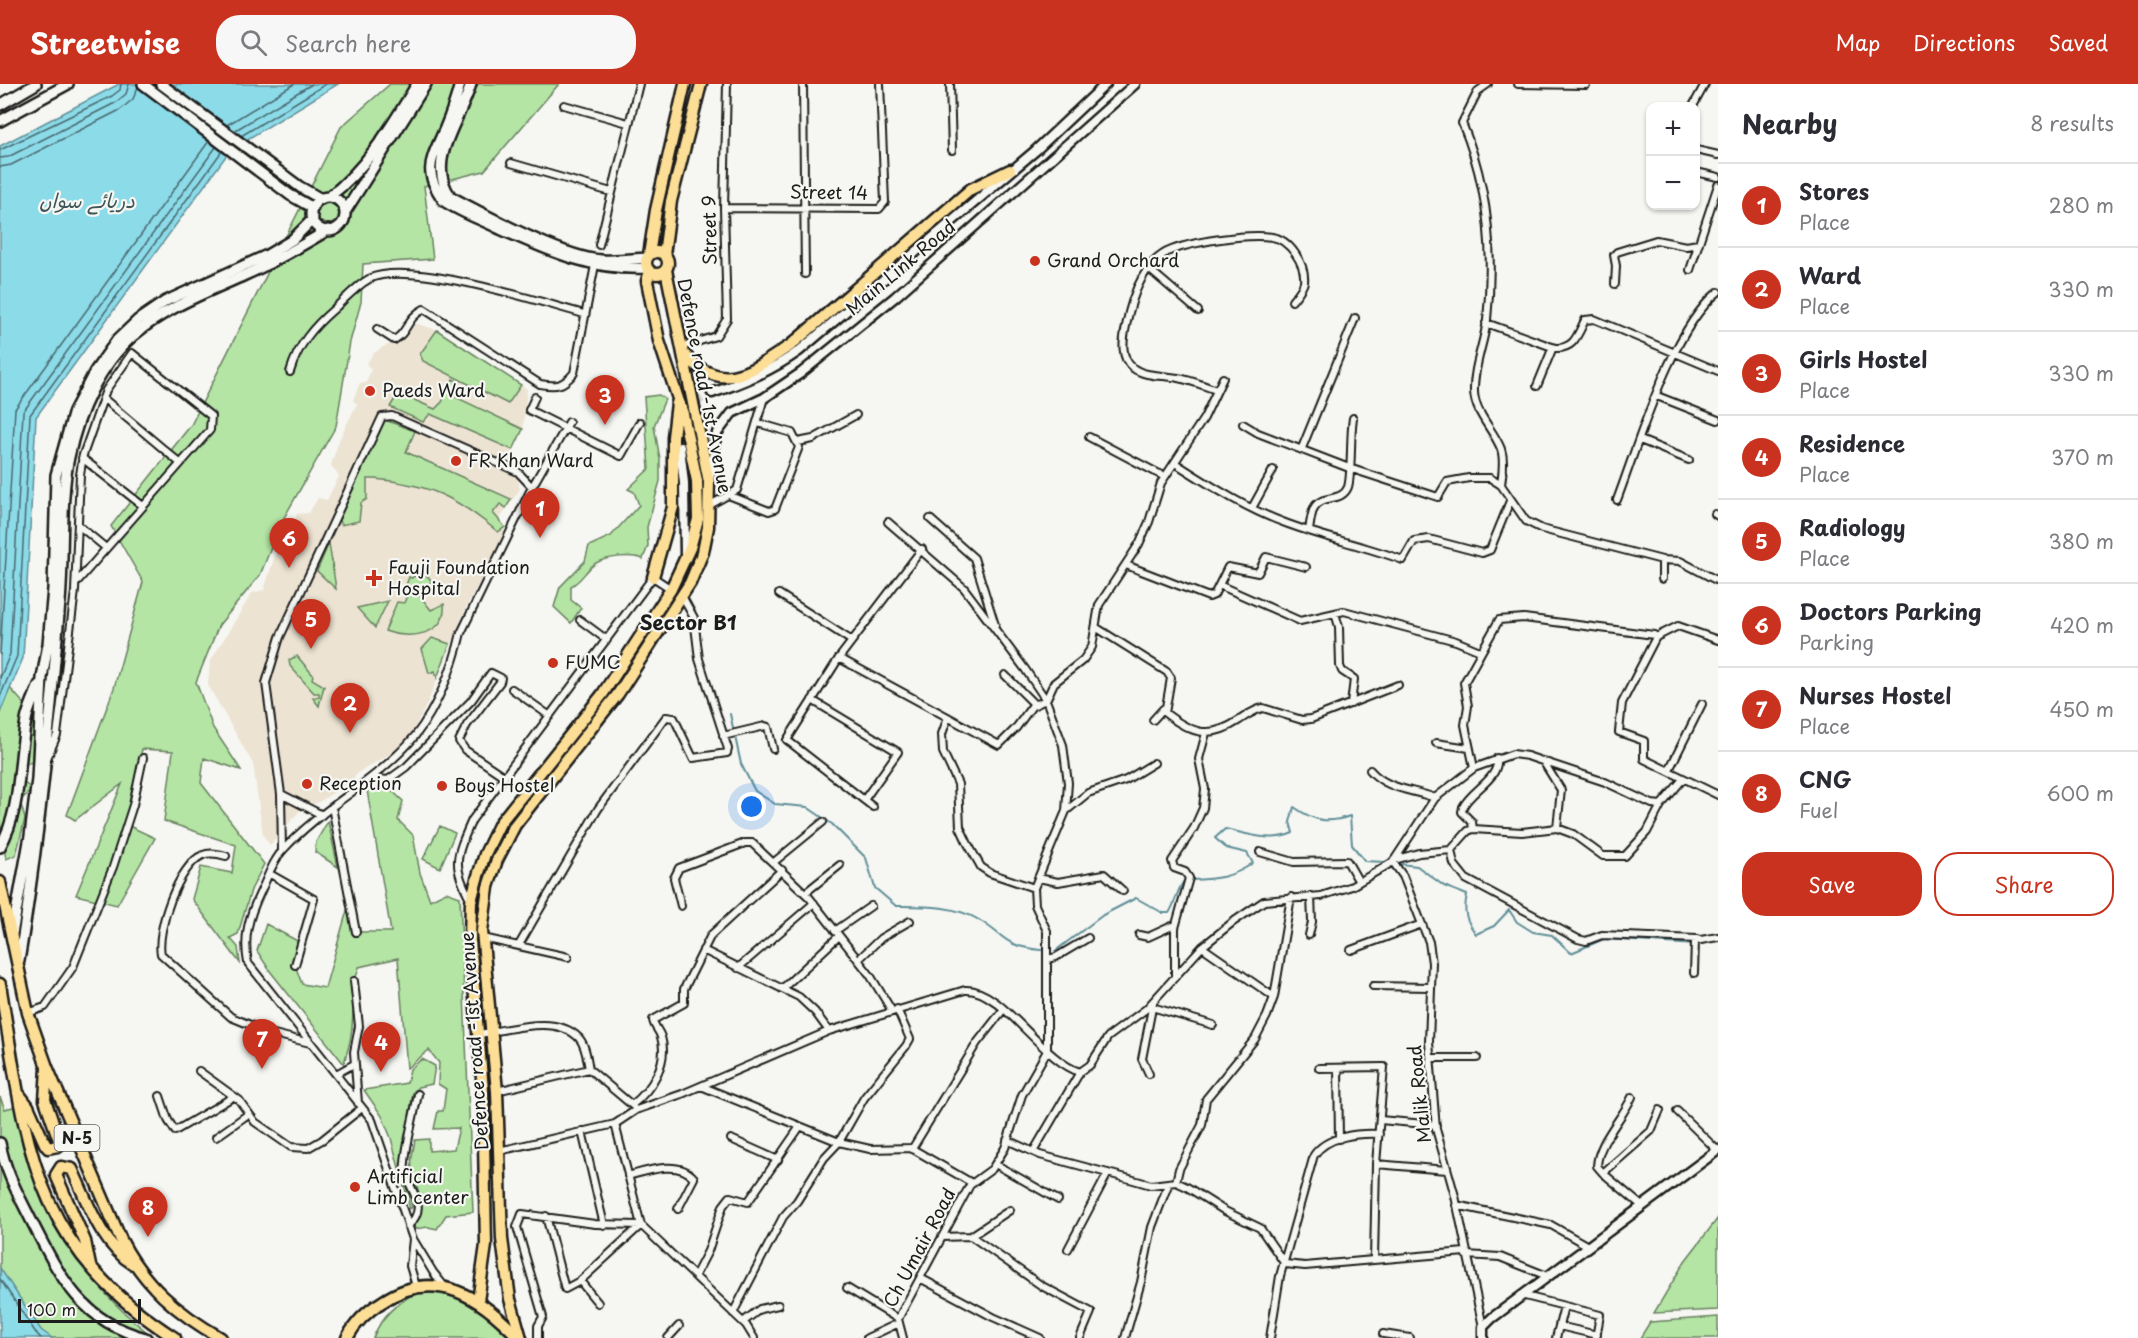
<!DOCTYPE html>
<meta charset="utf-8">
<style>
:root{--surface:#fff;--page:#f7f7f7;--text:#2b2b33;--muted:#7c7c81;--line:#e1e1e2;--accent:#c8321e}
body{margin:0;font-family:"Playpen Sans","Playpen Sans Arabic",sans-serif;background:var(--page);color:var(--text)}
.controls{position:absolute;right:18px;top:18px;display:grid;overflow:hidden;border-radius:12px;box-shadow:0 2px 4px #0004}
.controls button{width:54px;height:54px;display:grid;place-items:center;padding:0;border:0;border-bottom:2px solid var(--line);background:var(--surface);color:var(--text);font:30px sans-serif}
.scale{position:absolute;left:18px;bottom:15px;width:123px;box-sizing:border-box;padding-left:6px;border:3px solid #1c1c1c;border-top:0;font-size:16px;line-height:21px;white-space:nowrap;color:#1c1c1c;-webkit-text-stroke:4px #f6f6f2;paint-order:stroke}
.you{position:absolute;left:752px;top:723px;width:21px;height:21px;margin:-15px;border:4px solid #fff;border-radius:50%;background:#1a73e8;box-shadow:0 0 0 9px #1a73e833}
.badge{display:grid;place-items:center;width:39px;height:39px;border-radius:50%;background:var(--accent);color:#fff;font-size:20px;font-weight:700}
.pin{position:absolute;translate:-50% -50px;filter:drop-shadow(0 2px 3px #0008)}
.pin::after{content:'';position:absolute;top:32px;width:21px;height:18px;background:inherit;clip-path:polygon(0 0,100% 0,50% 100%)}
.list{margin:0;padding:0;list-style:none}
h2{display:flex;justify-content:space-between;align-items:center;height:78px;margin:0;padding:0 24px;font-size:26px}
h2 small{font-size:20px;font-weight:400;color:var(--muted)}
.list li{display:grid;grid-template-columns:39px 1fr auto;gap:18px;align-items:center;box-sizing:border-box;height:84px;padding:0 24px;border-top:2px solid var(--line)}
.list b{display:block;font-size:22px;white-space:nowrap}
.list p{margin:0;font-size:20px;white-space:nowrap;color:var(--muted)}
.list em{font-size:20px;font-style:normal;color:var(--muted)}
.actions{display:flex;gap:12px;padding:18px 24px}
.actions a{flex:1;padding:14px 0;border:2px solid var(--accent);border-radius:24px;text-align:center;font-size:21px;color:var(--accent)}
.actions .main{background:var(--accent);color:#fff}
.icon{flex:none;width:33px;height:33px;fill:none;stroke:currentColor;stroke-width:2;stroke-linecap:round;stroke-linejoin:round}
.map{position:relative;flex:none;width:1718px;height:1254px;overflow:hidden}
header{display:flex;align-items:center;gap:36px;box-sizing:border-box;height:84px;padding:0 30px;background:var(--accent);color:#fff}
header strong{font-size:28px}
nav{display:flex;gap:33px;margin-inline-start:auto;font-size:21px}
.search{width:420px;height:54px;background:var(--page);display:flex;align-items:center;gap:15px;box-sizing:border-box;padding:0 21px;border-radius:24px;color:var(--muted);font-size:22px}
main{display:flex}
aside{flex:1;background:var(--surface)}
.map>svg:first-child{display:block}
</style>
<header>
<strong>Streetwise</strong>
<div class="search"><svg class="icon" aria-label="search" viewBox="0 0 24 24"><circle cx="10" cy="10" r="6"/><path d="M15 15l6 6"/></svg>Search here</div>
<nav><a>Map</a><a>Directions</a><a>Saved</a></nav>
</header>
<main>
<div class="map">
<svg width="1718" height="1254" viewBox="0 0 1718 1254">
<rect width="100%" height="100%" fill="#f6f6f2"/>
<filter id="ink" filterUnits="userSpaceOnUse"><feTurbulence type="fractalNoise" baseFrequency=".0167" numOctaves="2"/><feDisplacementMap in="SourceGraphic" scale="12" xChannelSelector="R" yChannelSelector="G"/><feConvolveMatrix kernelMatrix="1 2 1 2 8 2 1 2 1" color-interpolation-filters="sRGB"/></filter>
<g filter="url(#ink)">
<path fill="#ece3d2" d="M411,238L437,246L527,305L523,345L511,369L520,405L499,436L505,443L503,453L466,524L428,618L411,650L392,669L359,688L349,699L317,719L302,724L270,761L263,751L253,680L208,601L210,578L252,509L264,506L286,438L290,433L295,435L297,430L309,429L318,414L327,416L339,392L331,381L340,354L357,320L353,316L360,299H366L371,285L366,280L373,270L383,263L399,257Z"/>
<path fill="#b4e5a5" stroke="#688060" stroke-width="1.5" d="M390,0H559L484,87L424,102L433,175L363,180L361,218L350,258L336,342L281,439L260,491L219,541L196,598L213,644L241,686L204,674L201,699L264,780L251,806L238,850L230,854L238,863L240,879L192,815L201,783L232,789L236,761L164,737L173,667L142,665L127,741L155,754L117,821L76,811L122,700L75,736L67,731L114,604L143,498L111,442L191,341L341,43Z
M437,246L521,301L508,320L423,277L420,270Z
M453,295L457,297L451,311L523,345L513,366L430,330L423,338L390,323L396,313L403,311L435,325L442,318Z
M659,311L665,315L654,342L660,375V397L647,443L648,462L643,475C633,470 606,473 596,479C586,485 582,497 571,502V516L581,524L571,539L554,523L560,503L585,477L589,462L611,452L639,421L634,408L628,405L649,385L644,313Z
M385,336L415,347L406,368L511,415L506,424L500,420L493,429L505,443L498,448C456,413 429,400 374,395H367V415L361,419L359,437L341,441L339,436Z
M329,459L336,505L317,487Z
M425,490L432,497L417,508L431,526L444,520C447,552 408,556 385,547L397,518L404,519L409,506L405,504L409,493L412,494L414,491L421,496Z
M388,517L375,544L357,524Z
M432,554L450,560L437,594L435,587L429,589L422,565Z
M297,572L313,591L312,595L324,602L319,622L313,614L319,613V609H314L290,582L289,576Z
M0,593L36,633L38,677L19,681L23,698L32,705L20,717L25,735L16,771L6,775L0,739Z
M388,703L403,717L398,736L413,751L420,789L430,816L446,808L460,813L473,1128L446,1131L437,1145L428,1143L415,1145L414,1138C429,1123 415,1103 412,1084C410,1075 414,1064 415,1056L429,1055V1067L454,1065L459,1044L434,1045L438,1027H443L446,1005L438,1000L439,979L429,966L407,984L398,874L359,883C350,909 355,927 351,951C350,961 346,970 344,980L270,887L257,867L266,840L301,859L295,881L302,900L325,904L350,816L356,848H391L367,706Z
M328,737L338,783L315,768L316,758Z
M440,742L455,749L440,784L423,775Z
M422,975L435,982L432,1000L418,1003L413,1008L401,1083L412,1123L410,1125L391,1054L382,1032L364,1006L407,999L410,985Z
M0,1013L5,1025L17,1022C20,1036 20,1053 24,1067C48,1141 92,1208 155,1254H37L0,1199Z
M1718,1134V1226L1654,1229L1685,1177Z
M417,1208C467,1210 476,1221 510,1254H373C382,1231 396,1220 417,1208Z
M1718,1233V1254H1640L1650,1238Z"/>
<path fill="#8cdbe9" stroke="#5f8f97" stroke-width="1.5" d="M119,0H338L231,65L36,333L23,574L0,629V62Z
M0,1184L41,1246L52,1254H0Z"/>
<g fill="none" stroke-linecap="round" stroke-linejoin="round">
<path stroke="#49686e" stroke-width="1.5" d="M227,41L294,0
M234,47L312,0
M241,52L326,0
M0,66L112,12L120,6L121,0
M0,74L8,73L115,19L126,10L129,0
M0,83L11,81L120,26L133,15L138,3
M0,571L15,325L209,57
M0,594L10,570L23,328L216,63
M0,613L17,572L30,331L222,67
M0,1195L36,1249L41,1254"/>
<path stroke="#5f8f97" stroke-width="2" d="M730,630L741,680L755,707L775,720L807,723L832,740L866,774L875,804L896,822C923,822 955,821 979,836C1007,853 1003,862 1041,866
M1400,780L1417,782L1444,802L1467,811C1463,827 1466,837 1476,850L1494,842L1509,826L1517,838L1533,848L1552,851L1571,869L1604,855L1697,861L1712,857
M1191,796C1215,795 1232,794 1253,779L1247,769L1226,764L1215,754L1225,745C1249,750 1270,759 1293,749L1290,738L1294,723C1314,737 1327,740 1350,732L1352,761L1365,777L1385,778
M1055,867L1103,831L1136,814L1163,829H1169C1176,819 1177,804 1185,796"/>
<path stroke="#d5d5d2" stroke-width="8" stroke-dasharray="8 4" stroke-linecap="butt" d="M680,363C681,336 687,321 712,309"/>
<defs>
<path id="minor" d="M803,0L805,190
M950,0L952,66
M1488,0L1478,7L1462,39C1488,101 1494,170 1487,236C1484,260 1473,284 1474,308C1475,330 1494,346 1501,365C1505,377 1502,390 1501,401
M1518,0L1586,1
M564,21L628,39
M1693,22L1705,0
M1696,66L1718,71
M511,79L611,108
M1696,88L1718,93
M724,124L879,125L885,118L880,0
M599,161L639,0
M1149,185L1198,227
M1690,186L1718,101
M1615,200L1616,182L1614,171L1617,168L1656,156L1686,162L1698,160
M1486,239L1555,264C1574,265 1577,252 1585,236L1594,235L1718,287
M377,245L394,256C409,248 405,235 424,225L540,300C557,303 563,302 574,289L595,181
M681,263L716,252L727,235L724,124L727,0
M290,288C298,261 313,243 334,225C344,216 356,202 369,195C408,175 540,218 584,230
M1537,302L1553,263
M1217,306C1204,302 1191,296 1178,294C1164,291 1145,293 1133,284C1120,274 1123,256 1126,242C1131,216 1142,181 1167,168C1189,158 1248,149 1272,153C1289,155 1306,180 1304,198C1303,204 1296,212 1292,217
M1657,312L1718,336
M535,313L529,326L621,372L640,338
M103,314L180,379
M1243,340L1258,349L1349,384L1438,413L1447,398L1469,394H1490L1501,401L1526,437L1542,445L1662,476V495
M1089,353L1165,393
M1640,356L1689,376
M798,358L813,355L856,331
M1302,364L1355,234
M82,374L143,422
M1175,379C1211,402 1248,426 1288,440C1326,454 1365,462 1403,476L1414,457L1429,455L1482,469L1490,466L1510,417
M731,412L769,427L775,425L799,363L792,349L758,339
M1617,416C1639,358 1671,246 1718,208
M710,421L737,406L764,314
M1252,424L1273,386
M1715,430L1718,432
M930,435L974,474L995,541
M888,438L964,504L1025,585L1046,616L1063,661L1068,699L1066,727L1034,804L1035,821L1047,847V967L1022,1011L1005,1064L992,1085L970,1101L898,1235L903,1254
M78,441L106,464
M1309,447C1310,440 1311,430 1314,424C1321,410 1342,419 1348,403C1352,391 1350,352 1353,334
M1662,476L1680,477L1718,497
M1126,481L1209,513L1214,511L1228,483L1258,489L1266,473L1306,483
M1219,501L1300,537L1344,527L1456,557L1480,567
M779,510L852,557
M1335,529L1339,543L1340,582L1342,587L1354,595L1351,620
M580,536L607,556
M1097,544L1167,588L1171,594L1165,629C1191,649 1209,656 1238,637C1246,632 1253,626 1263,624L1302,636L1311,635L1398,601
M1656,553L1678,542L1718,556
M839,574L999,661L1016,644L1032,622L1046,616L1054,599L1083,576L1092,563L1099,521L1139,460L1149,438L1161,399L1204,334L1223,294
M1005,591L1035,621
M512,605L550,632
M812,616L898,668L864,716
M948,633L942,650L943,668L958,700L960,743L968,760L981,783L990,789L1034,804
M1153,636L1163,625
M723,652L765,642L768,643L773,665
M1436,659L1469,664
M48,672L57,651L75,507L80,391L83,371L106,306L132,269L211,332L210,346L76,499
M1543,677L1561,706L1557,744
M1474,684L1465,641L1468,622L1464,599L1499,536L1524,534L1654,551L1656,553L1622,619L1619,648L1644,657V675L1718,711
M1370,686C1387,706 1412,705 1435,714
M1669,686L1702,620
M371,694L388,696L406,683L471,617L491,589L501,594L500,598L467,641L459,657L465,666L505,693
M281,710L322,731
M332,723L356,848
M873,723L787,656L839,574L922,465
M1066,727L1088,709L1126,696L1154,679
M1473,745L1472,738L1462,728L1463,723C1471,706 1500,695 1497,674
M1451,766L1454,780L1466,795L1578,855L1586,857L1602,851L1697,855
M282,767L281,710L266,599L280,553L382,333L392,332L518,388L532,403
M1260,768L1294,778L1347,777L1359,798
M226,772C219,770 210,768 203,771C179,780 156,846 161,870L231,933L270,949L310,959
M1394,776L1419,769L1451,766L1468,747L1473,745L1522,748L1557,744L1573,750L1603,772H1625L1647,748L1661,721
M774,778L823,738
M1393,778L1403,792L1429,858L1432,879L1429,958L1436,1045L1455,1112L1483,1243
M270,790L314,815L295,881
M1038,794L1058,798L1104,790L1123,807
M805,809L840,781
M471,816C451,781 456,772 472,736L653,493L671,505
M681,822L674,794L679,784L745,759H752L809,813L870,891L892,927
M1175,844L1189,794L1185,788L1174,784L1172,777L1194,744L1203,724L1205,705L1199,675L1206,649
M835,847L871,822
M1139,851L1148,853L1172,842L1175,844V893
M1309,851L1312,838L1311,812
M483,854L568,873
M519,861L598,725L666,633L674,634L693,674L727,669L728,665L699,575L694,534L682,512
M1202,863L1274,913
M703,866L799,913L815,928L829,947
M1351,866L1422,840
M1048,875L1056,873L1088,854
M858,876L881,854L910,837
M738,884L814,819
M1694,889L1695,857L1718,853
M354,897L359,942L354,968L358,1019
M1373,902L1430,903
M782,905L839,852
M1152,923L1213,941
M28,929L45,923L73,883L113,783L133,721L143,674
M478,950C507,947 555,929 579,954C586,962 587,975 589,985
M1431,974H1477
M1319,984L1384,983L1376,1080L1374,1176
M1338,984L1339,1055
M199,987L239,1016L255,1038L291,1063L308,1064L322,1056L362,1024
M336,990L354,980
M1149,990L1142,975L1153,919
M701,1002L839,1058L870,1065L911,1064L972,1099
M497,1007L589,985L633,1022
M160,1012L168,1036L175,1047L233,1013
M632,1021C651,1006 669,979 661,953C659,946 654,943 653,936L684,919V905L711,851L782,786
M1677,1027L1718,1067
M1380,1036L1436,1041
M615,1040L641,1141L746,1241L754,1254
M582,1047L604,1141
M216,1053L247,1031
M731,1055L778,1076
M1007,1056L1040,1071L1130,1095L1151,1101L1176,1098L1187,1103L1225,1127L1260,1144L1285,1180
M912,1065L977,959L1003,926
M499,1067L615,1040L636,1026L682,1010L829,947L965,906C1001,903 1042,977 1080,988L1090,981L1108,953L1146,925L1202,863L1233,838L1264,817L1321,812L1352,802L1393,778L1435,714L1474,684L1513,670L1527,672L1605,698L1652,720L1661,721L1683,695
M1033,1068L1080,988
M995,1080L1058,1116
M1376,1080L1447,1086
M1603,1089L1597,1082C1598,1058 1622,1035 1632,1013
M628,1092C646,1087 679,1075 694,1094L678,1125
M1176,1098L1179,1085L1202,1041L1206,1015L1255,955L1267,932L1274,913L1291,813
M1456,1121L1551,1141L1588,1162
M1642,1122L1603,1089L1651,1047L1660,1026
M546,1132L565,1205L580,1197L641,1141
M408,1142C433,1119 402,1103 405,1078C407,1056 414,1032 418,1010
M971,1152L1010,1126
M942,1153L971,1152L1042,1202L1091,1228L1080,1254
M413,1155L410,1182L416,1202
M1068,1165L1108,1089
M1466,1171L1500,1173L1547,1192
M1285,1180L1305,1182L1465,1168
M695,1192L708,1167L723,1122L730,1113L748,1118L799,1044
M920,1194L993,1233L1040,1254
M580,1197L598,1219
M445,1203L433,1188L413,1155L372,1036L248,879C243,853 249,832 260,809C267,795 273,776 284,765C323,722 378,697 415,652C437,624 453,584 461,549L532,403L569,338
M847,1204L898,1235
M1521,1211L1600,1231L1596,1254
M733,1229L783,1133L797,1117L824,1074L839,1058L864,1014L906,962L910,955L897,925
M743,1238L760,1225L778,1221
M1559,1242L1597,1251
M1383,1250L1410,1254
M538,1254V1242L543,1233L517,1143L522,1130L595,1140L641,1141
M668,1254L679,1242
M867,1254L899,1239
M1125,1254L1141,1198L1152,1143L1168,1101
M1270,1254L1280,1192L1314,1071C1327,1052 1358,1049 1379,1050
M1556,1254L1564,1222"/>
<path id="tertiary" d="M712,309C744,298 771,287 799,267L1035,67L1106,0
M680,363L684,399L685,472
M710,392L717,349L732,329L764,314L801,289L895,213L1135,0
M1483,1254V1243L1492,1234L1718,1066"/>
<path id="secondary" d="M143,0L290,111L313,124
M161,0L300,103L321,115
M460,0C456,15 451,30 445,44C432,75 421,86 444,117C460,128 480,135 498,144C547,166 592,187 647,184
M471,0C461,36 424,77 451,113C488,132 562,173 601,176C616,177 632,175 647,174
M0,21L36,0
M0,37L68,0
M329,113C368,83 392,41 417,0
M311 130a17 17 0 1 1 34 0a17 17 0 1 1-34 0Z
M345,128L426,0
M0,763C23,723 17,676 27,632C30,622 35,611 39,601
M12,850L30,752L37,695L42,594L48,560L53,505L56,391L74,327L95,287L117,256L138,236L166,217L267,171L292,156L313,135
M19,877C39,758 50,638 60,518C64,473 60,414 69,373C78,329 99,281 134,251C167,223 205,209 245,191C273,179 301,162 328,146
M0,1059C5,1087 18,1110 31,1136C59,1191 81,1238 146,1254"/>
<path id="primary" d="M646 179a11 11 0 1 1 22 0a11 11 0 1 1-22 0Z
M649,171L656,126L685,0
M664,171L671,117L701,0
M684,270C723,312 751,287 791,261L971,105L1010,86
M653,493L673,423V353L677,319
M478,1217L486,1161L483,1006L470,856L471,817L477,795L485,770L500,739L602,611L671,505L690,464L698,435L697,397L683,330L659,257L647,197L650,187
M521,1254L510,1215L502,1155L497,1007L482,847L488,803L497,776L515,741L618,610L690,499L703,468L708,443L709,398L666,186"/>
<path id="trunk" d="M0,798L28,929L47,983L121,1156C144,1201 177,1229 221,1254
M0,900C26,1056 28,1160 175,1254
M19,1010L28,1022L45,1060L48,1064L58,1062L59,1056L45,1016L47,984
M90,1182L85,1157L56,1091L61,1083L72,1085C88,1119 101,1160 133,1180
M347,1254C355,1239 367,1227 382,1218C435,1182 481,1213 519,1254"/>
</defs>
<use href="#minor" stroke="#1c1c1c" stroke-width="10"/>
<use href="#tertiary" stroke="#1c1c1c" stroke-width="13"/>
<use href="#secondary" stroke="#1c1c1c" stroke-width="14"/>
<use href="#primary" stroke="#1c1c1c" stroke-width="15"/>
<use href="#trunk" stroke="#1c1c1c" stroke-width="15"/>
<use href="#minor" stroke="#f6f6f2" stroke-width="6"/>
<use href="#tertiary" stroke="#f6f6f2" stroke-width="8"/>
<use href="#secondary" stroke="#f6f6f2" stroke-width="9"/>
<use href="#primary" stroke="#fcde96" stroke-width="10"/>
<use href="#trunk" stroke="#fcde96" stroke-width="10"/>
</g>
</g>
<g fill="#c8321e" stroke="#f6f6f2" stroke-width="2">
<circle cx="1035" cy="177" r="6"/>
<circle cx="370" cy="307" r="6"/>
<circle cx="456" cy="377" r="6"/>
<path d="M371 485h6v6h6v6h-6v6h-6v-6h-6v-6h6z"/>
<circle cx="553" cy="579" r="6"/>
<circle cx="307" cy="700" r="6"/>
<circle cx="442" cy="702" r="6"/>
<circle cx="355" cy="1103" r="6"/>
</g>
<g text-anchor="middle" stroke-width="4.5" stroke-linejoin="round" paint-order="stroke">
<rect fill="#f6f6f2" stroke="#5d5d5c" stroke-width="1.5" x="54.5" y="1041" width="45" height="26" rx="4.5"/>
<g font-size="16" font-weight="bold" fill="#1c1c1c">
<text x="77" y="1060">N-5</text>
</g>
<g font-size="18" fill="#1c1c1c" stroke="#f6f6f2">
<text transform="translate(829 109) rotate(1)" y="6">Street 14</text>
<text transform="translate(710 146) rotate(-91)" y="6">Street 9</text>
<text transform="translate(901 184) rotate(-40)" y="6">Main Link Road</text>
<text transform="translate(704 302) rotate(79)" y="6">Defence road -1st Avenue</text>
<text transform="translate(475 957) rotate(-94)" y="6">Defence road -1st Avenue</text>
<text transform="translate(1420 1010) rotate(-96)" y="6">Malik Road</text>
<text transform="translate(920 1164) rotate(-62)" y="6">Ch Umair Road</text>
</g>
<g font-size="18" fill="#1c1c1c" stroke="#f6f6f2" text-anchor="start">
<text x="1047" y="183">Grand Orchard</text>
<text x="382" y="313">Paeds Ward</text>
<text x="468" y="383">FR Khan Ward</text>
<text x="388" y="490">Fauji Foundation<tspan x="388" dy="21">Hospital</tspan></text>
<text x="565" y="585">FUMC</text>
<text x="319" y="706">Reception</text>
<text x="454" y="708">Boys Hostel</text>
<text x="367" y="1099">Artificial<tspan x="367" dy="21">Limb center</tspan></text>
</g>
<g font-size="20" font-style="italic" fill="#3e555a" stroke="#f6f6f2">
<text x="87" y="124">دریائے سواں</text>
</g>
<g font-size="20" font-weight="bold" fill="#1c1c1c" stroke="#f6f6f2">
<text x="688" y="546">Sector B1</text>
</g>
</g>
</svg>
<div class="controls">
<button>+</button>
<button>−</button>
</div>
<div class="scale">100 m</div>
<div class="you"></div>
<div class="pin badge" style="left:540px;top:454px">1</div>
<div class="pin badge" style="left:350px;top:649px">2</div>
<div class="pin badge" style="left:605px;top:341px">3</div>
<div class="pin badge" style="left:381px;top:988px">4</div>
<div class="pin badge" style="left:311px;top:565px">5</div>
<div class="pin badge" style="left:289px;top:484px">6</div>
<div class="pin badge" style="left:262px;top:985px">7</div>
<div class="pin badge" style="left:148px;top:1153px">8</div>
</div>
<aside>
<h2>Nearby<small>8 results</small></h2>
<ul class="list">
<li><span class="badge">1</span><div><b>Stores</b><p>Place</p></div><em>280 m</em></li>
<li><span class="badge">2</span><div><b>Ward</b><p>Place</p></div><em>330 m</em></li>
<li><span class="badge">3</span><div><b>Girls Hostel</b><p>Place</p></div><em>330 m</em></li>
<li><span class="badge">4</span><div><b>Residence</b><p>Place</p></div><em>370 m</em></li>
<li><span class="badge">5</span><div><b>Radiology</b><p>Place</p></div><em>380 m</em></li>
<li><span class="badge">6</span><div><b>Doctors Parking</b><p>Parking</p></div><em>420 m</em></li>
<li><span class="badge">7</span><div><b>Nurses Hostel</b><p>Place</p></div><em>450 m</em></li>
<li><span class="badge">8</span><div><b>CNG</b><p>Fuel</p></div><em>600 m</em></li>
</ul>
<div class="actions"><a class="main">Save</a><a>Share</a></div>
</aside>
</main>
